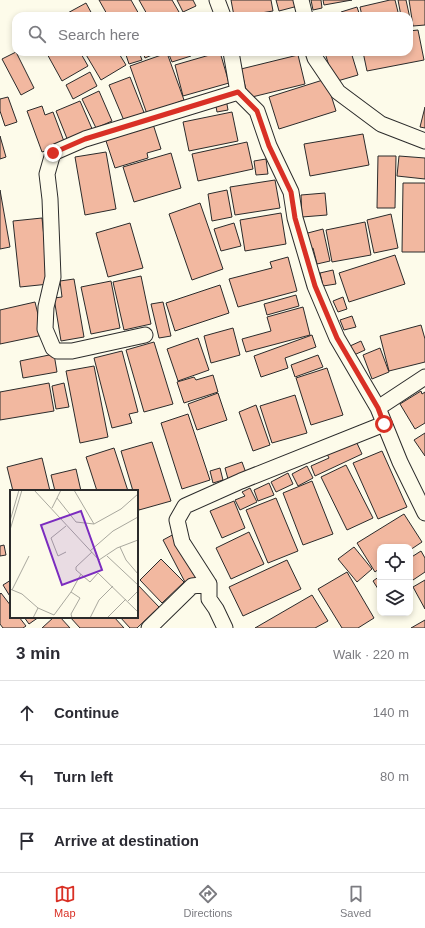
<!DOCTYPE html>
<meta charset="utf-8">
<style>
:root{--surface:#fff;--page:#f7f7f7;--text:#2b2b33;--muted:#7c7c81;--line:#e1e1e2;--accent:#d93025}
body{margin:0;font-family:Helvetica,sans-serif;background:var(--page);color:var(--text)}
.controls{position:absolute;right:12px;bottom:12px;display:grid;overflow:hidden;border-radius:8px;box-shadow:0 2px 6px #0003}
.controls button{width:36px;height:36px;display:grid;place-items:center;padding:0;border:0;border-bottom:1px solid var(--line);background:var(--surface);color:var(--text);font:20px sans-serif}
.stop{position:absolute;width:12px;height:12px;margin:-9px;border:3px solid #d93025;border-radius:50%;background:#fff}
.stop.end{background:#d93025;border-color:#fff;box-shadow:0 1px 4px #0008}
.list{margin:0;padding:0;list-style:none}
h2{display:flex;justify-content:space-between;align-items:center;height:52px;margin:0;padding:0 16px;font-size:17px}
h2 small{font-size:13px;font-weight:400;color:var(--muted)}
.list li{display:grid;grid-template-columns:26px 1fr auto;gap:12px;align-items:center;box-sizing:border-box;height:64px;padding:0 16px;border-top:1px solid var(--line)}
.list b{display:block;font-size:15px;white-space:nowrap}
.list em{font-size:13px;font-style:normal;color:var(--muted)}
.icon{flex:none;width:22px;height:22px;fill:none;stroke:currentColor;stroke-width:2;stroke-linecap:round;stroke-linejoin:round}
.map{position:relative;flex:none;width:425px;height:628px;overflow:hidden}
.search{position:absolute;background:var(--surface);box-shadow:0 2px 6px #0003;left:12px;right:12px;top:12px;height:44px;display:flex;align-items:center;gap:10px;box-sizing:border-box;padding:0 14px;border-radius:12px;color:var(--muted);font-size:15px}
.sheet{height:244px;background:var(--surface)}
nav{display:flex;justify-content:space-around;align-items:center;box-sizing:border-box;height:56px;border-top:1px solid var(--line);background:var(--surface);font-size:11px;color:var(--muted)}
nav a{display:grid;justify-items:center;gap:2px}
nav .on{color:var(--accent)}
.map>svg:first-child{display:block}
</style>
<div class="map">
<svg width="425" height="628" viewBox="0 0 425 628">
<rect width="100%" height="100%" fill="#fdfbea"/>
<path fill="#f2b8a0" stroke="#2b2b2b" d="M99,0H131L140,16H108Z
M139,0H172L179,12L172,16H148Z
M177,0H193L196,6L183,12Z
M231,0H271L273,11L243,16H234Z
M276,0H296L298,6L279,11Z
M311,0H321L322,8L313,10Z
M323,0H352L324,5Z
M390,0H395L399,16H362L360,7Z
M398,0H406L411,23L409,24V16H401Z
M409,0H425V25L413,26Z
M86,3L92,14L88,16H65L64,15Z
M357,7L360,16H342L341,12Z
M418,30L424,60L367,71L363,52H409V31Z
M16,52L34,88L21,95L2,59Z
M46,52H80L88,66L62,81Z
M87,52H118L126,65L101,80L85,53Z
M125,52H139L142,60L129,64Z
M143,52H159L145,58Z
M168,52H190L191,56L172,62Z
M220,52L229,83L183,96L175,65Z
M328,52H351L358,75L334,82L325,53Z
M167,53L184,100L147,114L130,66Z
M298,55L305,84L248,98L241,69Z
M90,72L97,86L73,99L66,85Z
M130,77L145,115L125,123L109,85Z
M326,79L336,111L279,129L269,97Z
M99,91L112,121L96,128L82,99Z
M8,97L17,122L5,126L0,111V99Z
M226,99L228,110L217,112L215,101Z
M80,101L93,131L68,141L56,111Z
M42,106L45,115L53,112L65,144L42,152L27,111Z
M425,107V128L420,127Z
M232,112L238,141L189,151L183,122Z
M153,124L161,149L147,153L148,158L115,168L105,138Z
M363,134L369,165L310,176L304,144Z
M0,136L6,157L0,159Z
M247,142L253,169L198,181L192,154Z
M106,152L116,209L85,215L75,157Z
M171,153L181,188L134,202L123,167Z
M378,156H396L395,208H377Z
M399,156L425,158V179L397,176Z
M266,159L268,174L256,175L254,161Z
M275,180L280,208L235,215L230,187Z
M403,183H425V252H402Z
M0,190L10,247L0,249Z
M227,190L232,217L212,221L208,194Z
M325,193L327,215L302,217L301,195Z
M200,203L223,269L192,280L169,214Z
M281,213L286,244L245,251L240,220Z
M391,214L398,248L374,253L367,220Z
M42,218L49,284L20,287L13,221Z
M365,222L371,255L332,262L326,230Z
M130,223L143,268L108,277L96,233Z
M234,223L241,246L221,251L214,229Z
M323,229L330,261L317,264L313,248L308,250L304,234Z
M395,255L405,284L349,302L339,273Z
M288,257L297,291L238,307L229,279L272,268L270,262Z
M333,270L336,284L323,286L320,273Z
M141,276L151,324L124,330L113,282Z
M74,279L84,337L61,341L54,298L62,297L60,281Z
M111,281L120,328L91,334L81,287Z
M220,285L229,313L175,331L166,303Z
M296,295L299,306L267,315L264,304Z
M343,297L347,309L338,312L333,301Z
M35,302L43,335L0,344V310Z
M163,302L171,336L159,338L151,304Z
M303,307L310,335L246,352L242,339L271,331L267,317Z
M352,316L356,327L344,330L340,320Z
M421,325L425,339V362L389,371L380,336Z
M233,328L240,355L211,363L204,336Z
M312,335L316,347L285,358L288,368L261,377L254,356Z
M198,338L209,370L178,381L167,349Z
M361,341L365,350L354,355L350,346Z
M154,342L173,404L144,412L126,350Z
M380,348L389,372L372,379L363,355Z
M122,351L138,412L129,414L132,423L112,428L94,358Z
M54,354L57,372L23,378L20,361Z
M318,355L323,367L295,377L291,365Z
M94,366L108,437L80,443L66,371Z
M327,368L343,415L311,425L296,378Z
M213,375L218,392L184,403L177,382L194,377L196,380Z
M49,383L54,411L0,420V392Z
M64,383L69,407L56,409L52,386Z
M421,391L422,394L425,392V423L415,429L400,404Z
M218,393L227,420L197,430L188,404Z
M295,395L307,433L272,443L260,406Z
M256,405L270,445L253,451L239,412Z
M188,414L210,480L182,489L161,423Z
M425,433V456L414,440Z
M356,441L362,454L315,476L311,466L329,458L327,454Z
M152,442L171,501L139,510L137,503V491H133L121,451Z
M114,448L128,491H97L86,457Z
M382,451L407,507L378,519L353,463Z
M42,458L50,491H13L7,467Z
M242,462L246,473L228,479L225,468Z
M346,465L373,518L347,530L321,477Z
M307,466L313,478L298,486L292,474Z
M220,468L223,480L213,483L210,471Z
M76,469L81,491H55L51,475Z
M288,473L293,484L276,492L271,482Z
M312,481L333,534L303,545L283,493Z
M269,483L274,495L258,501L254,490Z
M250,488L257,502L240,510L235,500L245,496L242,492Z
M276,498L298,551L268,563L246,510Z
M234,501L245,528L222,538L210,511Z
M404,514L422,542L410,550V547H380V568L375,572L357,543Z
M249,532L264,564L231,579L216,548Z
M176,533L199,578L186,584L163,540Z
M4,545L6,555L0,556V546Z
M354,547L372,569L357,582L338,559Z
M421,551L425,558V572L410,582V558Z
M161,559L184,582L162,603L140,580Z
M287,560L301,589L243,616L229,587Z
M347,572L374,618L358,628H342L318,589Z
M380,576V592L373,581Z
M11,580V598L3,585Z
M425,580V609L413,587Z
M137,584L159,607L137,628H130L120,617H137Z
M1,593L11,606V617H19L26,626L23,628H3L0,624V594Z
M312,595L328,621L315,628H255Z
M24,617H39L29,624Z
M54,617H60L70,628H42Z
M70,617H114L124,628H80Z
M425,620V628H411Z"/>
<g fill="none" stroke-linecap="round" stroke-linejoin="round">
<defs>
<path id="minor" d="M217,0L223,16
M301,0L305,16
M231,52L238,92L257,111L269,146L291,192L295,218L315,286L337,338L378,408L400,462L425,513
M313,52L315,58L338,92L381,124L425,141
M145,335L72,351H57L53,348L45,329L46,307L53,277L50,199L47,174L53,153L85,139L238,92
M378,408L425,377
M149,628L192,586L209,584
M225,628L216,609L209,599V584L182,542L177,520L185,506L241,481L384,424"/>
</defs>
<use href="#minor" stroke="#2b2b2b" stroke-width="17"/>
<use href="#minor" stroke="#fdfbea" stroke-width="15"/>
</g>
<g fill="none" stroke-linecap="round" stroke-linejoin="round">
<path stroke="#d93025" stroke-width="5" d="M53,153L85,139L238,92L257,111L269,146L291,192L295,218L315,286L337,338L378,408L384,424"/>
</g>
<g transform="translate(10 490)">
<rect width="128" height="128" fill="#fdfbea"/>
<path fill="none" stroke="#a9a89e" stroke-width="1" d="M24,0L89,70L107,58L128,50M64,0L84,34M47,8L66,32L84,34L111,19L128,4M42,18L51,0M0,31L9,0M0,40L12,0M110,57L116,70L128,84M80,61L103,41L128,27M56,62L48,66L41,48L56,36M82,62L66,77V80L80,92L88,83L128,122M97,66L128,95M0,99L12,104L28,118L23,128M2,100L19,66M61,102L70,108L61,124L62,128M118,111L128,101M28,118L44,125L61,102L71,84M80,128L89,110L103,96M97,128L116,109"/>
<path fill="#7b2cbf" fill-opacity="0.15" stroke="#7b2cbf" stroke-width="2" d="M71,21L92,80L52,95L31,35Z"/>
<rect width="128" height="128" fill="none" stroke="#2b2b2b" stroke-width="2"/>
</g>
</svg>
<div class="controls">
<button><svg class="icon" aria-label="locate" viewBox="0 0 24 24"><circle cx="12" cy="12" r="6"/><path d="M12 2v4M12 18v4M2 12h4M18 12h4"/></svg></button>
<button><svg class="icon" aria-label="layers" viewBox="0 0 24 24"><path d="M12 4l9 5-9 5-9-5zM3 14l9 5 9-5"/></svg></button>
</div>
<div class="stop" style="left:384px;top:424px"></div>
<div class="stop end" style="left:53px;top:153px"></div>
<div class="search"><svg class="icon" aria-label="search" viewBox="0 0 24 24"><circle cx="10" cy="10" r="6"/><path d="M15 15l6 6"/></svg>Search here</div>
</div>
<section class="sheet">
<h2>3 min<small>Walk · 220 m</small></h2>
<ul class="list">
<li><svg class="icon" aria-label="ahead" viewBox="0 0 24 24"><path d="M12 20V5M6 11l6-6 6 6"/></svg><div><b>Continue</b></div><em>140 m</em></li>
<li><svg class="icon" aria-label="left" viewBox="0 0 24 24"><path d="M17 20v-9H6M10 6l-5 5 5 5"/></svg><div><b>Turn left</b></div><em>80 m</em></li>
<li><svg class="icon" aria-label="arrive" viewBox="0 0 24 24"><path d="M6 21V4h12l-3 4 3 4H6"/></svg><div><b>Arrive at destination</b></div></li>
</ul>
</section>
<nav>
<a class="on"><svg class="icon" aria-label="map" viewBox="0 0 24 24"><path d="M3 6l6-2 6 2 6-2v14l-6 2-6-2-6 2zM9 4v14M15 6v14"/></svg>Map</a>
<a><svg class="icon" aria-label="directions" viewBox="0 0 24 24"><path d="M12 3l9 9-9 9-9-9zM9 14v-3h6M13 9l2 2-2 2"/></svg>Directions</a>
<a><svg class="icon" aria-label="saved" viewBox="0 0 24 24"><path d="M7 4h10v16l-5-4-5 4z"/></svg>Saved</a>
</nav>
